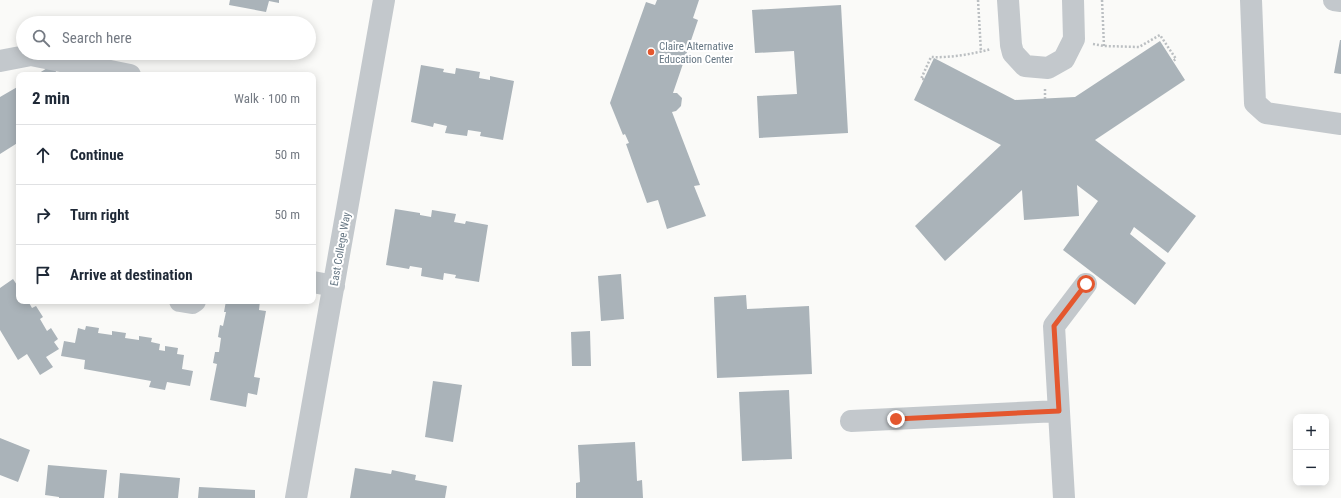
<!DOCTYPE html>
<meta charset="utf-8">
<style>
:root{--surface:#fff;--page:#f2f2f3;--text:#1f2937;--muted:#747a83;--line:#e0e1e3}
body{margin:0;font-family:"Roboto Condensed",sans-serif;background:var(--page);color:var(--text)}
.controls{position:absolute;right:12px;bottom:12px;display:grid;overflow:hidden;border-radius:8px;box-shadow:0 2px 10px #0003}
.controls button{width:36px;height:36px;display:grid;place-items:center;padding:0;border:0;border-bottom:1px solid var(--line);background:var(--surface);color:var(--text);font:20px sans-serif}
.stop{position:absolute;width:12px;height:12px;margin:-9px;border:3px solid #e4572e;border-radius:50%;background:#fff}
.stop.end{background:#e4572e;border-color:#fff;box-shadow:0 1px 4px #0008}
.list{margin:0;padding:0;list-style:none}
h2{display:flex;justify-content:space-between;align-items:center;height:52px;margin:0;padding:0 16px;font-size:17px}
h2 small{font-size:13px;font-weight:400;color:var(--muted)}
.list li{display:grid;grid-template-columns:26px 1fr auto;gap:12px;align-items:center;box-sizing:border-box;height:60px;padding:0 16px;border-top:1px solid var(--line)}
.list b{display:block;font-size:15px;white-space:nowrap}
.list em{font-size:13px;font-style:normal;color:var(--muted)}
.icon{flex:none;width:22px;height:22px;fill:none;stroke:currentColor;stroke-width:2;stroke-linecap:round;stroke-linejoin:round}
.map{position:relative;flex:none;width:1341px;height:498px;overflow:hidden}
.search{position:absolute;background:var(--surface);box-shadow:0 2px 10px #0003;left:16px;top:16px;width:300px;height:44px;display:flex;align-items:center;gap:10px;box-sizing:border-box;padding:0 14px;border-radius:22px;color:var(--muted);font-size:15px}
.panel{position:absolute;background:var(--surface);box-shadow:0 2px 10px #0003;left:16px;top:72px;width:300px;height:232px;border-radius:8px}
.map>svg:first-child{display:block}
</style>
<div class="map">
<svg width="1341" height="498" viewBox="0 0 1341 498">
<rect width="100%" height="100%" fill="#fafaf8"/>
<path fill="#aab3b9" d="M230,0H279V3L269,1L266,12L229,5Z
M657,0H699L693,18L698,20L673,93H677L682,98L681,106L676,111L672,112L700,185L694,186L706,216L667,229L658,200L647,203L626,144L629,143L625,134L623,135L610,103L646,2L655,5Z
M841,5L848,133L759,138L757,96L797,94L794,51L755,53L752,10Z
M1340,40H1341V74L1334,73Z
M1160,41L1185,80L1095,140L1196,216L1168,253L1134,227L1130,234L1166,263L1135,305L1063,250L1098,201L1077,185L1079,216L1024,220L1022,190L945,261L915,226L1001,145L914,100L934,58L1015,100L1075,97Z
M52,65L58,75H36Z
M421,65L444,69L443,72L455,74L456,68L480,72L479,78L490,80V76L514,81L503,140L480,136L481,132L468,130L467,136L445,133L447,126L434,123L433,127L411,122Z
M19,86V142L0,154V97Z
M395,209L420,213V215L431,217L432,210L456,214L454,222L465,224L466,221L488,225L479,282L455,278L456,275L444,273L443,280L421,276L422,268L410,266L409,269L386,265Z
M621,274L624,319L601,321L598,276Z
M13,279L17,285L19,284V301H28L32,308L36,306L43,317L40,319L47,331L51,328L58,339L54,342L59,349L46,357L53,367L40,375L27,354L18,360L0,330V288Z
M746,295L747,309L809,306L812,374L717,378L714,297Z
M226,301H260L259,310L266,311L254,377L260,378L257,395L248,393L246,407L210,400L217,364L213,363L215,352H219L221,338L218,337L220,325L223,326L226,312H224Z
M86,326L99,328L98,333L112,335V331L126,333L125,338L139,340V336L152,338L151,342L160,344L159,350L165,351V346L178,348L177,354L184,355L182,369L193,371L190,386L167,382L165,390L149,387L151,381L84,369L85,360L61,356L64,341L75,343L78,328L85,330Z
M590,331L591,366H572L571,332Z
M433,381L462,385L453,442L425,437Z
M789,390L792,459L742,461L739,392Z
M0,438L30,450L18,482L0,475Z
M635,442L637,481L642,480L643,498H576V483L580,482L578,445Z
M48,465L107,470L104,498H59V497L45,495Z
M355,468L391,474L392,470L416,475L415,480L447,486L445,498H350Z
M120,473L180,478L178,498H118Z
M199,487L255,490V498H198Z"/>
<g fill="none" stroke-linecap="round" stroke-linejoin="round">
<path stroke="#bbbfc2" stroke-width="2.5" stroke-dasharray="2 2" stroke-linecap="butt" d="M978,0L981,52
M1102,0L1104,46
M1093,44L1104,46L1139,47L1160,35L1176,59L1173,61
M924,79H921L931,57C950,58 973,54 991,49
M1045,89V99"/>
<path stroke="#c3c8cc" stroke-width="22" d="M1008,0L1011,45L1013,53L1025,66L1048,68L1064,59L1074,39L1073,0
M1251,0L1255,103L1266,113L1341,124
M1334,0L1341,1
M0,61L31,55L130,75
M313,282L334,286
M180,301L192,303L195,301
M851,421L1059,411
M296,498L384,0
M1064,498L1054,326L1086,284"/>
</g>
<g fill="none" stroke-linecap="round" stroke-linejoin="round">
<path stroke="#e4572e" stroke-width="5" d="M896,419L1059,411L1054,326L1086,284"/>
</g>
<circle fill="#e4572e" stroke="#fff" stroke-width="1.5" cx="651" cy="52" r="4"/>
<g text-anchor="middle" stroke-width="4" stroke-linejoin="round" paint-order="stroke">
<g font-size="11" fill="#657683" stroke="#fff" text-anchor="start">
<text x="659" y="50">Claire Alternative<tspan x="659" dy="13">Education Center</tspan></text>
</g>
<g font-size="11" fill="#657683" stroke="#fff">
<text transform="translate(340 249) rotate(-80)" y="4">East College Way</text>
</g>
</g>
</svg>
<div class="controls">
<button>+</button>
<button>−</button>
</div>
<div class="stop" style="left:1086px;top:284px"></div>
<div class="stop end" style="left:896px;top:419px"></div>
<div class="search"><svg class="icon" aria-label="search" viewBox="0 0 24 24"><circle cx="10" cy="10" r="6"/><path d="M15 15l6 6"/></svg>Search here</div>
<section class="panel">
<h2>2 min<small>Walk · 100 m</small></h2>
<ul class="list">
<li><svg class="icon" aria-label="ahead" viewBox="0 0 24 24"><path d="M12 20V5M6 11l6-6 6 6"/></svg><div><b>Continue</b></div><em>50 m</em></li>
<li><svg class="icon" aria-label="right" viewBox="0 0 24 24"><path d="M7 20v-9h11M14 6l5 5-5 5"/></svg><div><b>Turn right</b></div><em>50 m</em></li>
<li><svg class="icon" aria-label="arrive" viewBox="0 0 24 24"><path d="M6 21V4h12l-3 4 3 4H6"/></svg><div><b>Arrive at destination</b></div></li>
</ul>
</section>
</div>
